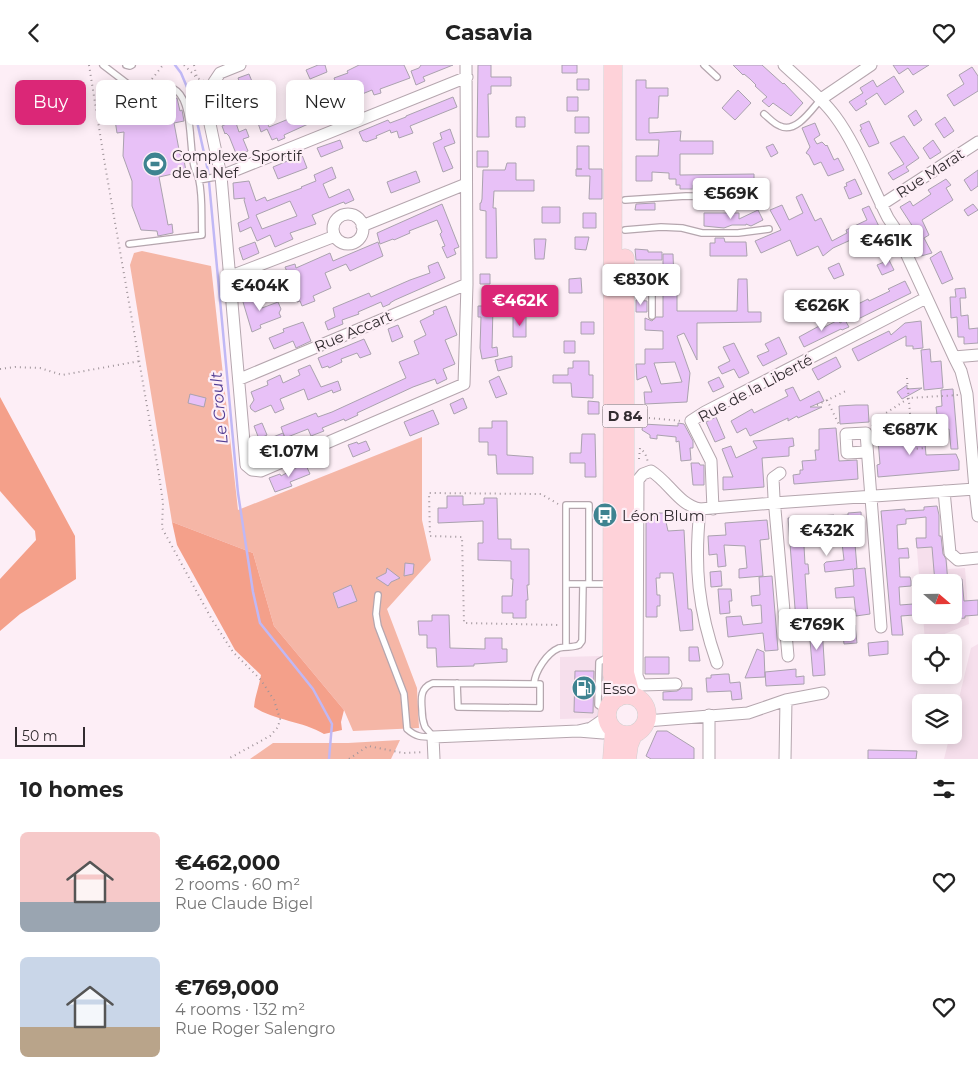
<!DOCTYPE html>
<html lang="en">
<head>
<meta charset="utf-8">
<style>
	body { margin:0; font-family:Montserrat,sans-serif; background:#f6f6f6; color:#222; height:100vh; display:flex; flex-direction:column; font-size:19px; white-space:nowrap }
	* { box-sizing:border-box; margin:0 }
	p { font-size:16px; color:#767676 }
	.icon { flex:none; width:28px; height:28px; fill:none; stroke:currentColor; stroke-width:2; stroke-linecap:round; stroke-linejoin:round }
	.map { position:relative; height:694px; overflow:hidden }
	.panel { display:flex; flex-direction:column; background:#fff; flex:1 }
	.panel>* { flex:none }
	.guide { position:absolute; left:15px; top:15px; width:500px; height:45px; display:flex; gap:10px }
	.needle { width:32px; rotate:110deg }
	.tools { position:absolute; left:912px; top:509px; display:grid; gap:10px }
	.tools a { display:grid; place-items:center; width:50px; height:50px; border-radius:8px; background:#fff; box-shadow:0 2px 12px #0003; font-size:25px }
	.scale { position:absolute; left:15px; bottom:12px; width:70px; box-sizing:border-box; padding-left:5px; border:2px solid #322c30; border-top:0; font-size:14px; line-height:18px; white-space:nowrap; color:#322c30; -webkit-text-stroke:4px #fdeef6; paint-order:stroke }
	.price { position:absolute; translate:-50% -42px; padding:0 11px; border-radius:5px; background:#fff; color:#222; font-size:16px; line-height:32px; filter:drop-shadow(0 1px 2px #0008) }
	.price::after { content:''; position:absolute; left:50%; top:30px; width:15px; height:11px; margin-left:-8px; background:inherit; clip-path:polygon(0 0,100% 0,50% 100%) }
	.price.selected { background:#db2777; color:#fff }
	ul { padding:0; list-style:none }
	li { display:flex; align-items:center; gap:15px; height:125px; padding:0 20px }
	li span { display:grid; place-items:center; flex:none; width:140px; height:100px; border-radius:8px; color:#555 }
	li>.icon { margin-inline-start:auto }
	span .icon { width:60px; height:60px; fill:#fffc; stroke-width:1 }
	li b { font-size:21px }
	h2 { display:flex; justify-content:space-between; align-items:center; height:60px; padding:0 20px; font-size:21px }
	.pill { padding:0 18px; border-radius:8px; background:#fff; box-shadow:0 2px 12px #0003; font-size:18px; line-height:45px }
	.pill.selected { background:#db2777; color:#fff }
	header { display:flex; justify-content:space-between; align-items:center; height:65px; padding:0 20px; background:#fff; font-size:22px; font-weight:700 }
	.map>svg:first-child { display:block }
	.built { fill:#f6dfec }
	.green { fill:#f5b6a6 }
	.forest { fill:#f4a08a }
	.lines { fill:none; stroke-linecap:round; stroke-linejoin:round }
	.stream { stroke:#c0b8f5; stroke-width:2.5 }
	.building { fill:#e8c1f7; stroke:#aaa2ae; fill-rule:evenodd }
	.lane-casing { stroke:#b5a6ae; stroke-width:8 }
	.street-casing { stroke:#b5a6ae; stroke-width:13 }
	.primary-casing { stroke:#d2d1d1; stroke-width:19 }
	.path { stroke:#9f949a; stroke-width:2; stroke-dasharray:1 4; stroke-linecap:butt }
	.lane { stroke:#fff; stroke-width:5.5 }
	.street { stroke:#fff; stroke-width:11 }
	.primary { stroke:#fed2d9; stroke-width:18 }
	.labels { text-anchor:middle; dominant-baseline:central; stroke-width:4.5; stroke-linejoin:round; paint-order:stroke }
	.shield { fill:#fdeef6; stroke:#6f666b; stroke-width:1 }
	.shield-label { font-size:14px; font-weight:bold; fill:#322c30 }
	.poi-label { font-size:15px; fill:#322c30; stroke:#fdeef6; text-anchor:start }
	.street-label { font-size:15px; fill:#322c30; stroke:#fdeef6 }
	.water-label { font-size:16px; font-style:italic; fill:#513d94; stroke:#fdeef6 }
</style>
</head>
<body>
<header><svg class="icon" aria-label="back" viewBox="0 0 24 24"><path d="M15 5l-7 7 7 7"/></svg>Casavia<svg class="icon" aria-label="heart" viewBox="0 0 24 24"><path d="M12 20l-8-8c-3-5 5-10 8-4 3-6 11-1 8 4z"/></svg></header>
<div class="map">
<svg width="978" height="694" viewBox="0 0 978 694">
	<rect width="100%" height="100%" fill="#fdeef6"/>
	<path class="built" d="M945,470L948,504L965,503L969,559L925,577L923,550H954V518H921V534L916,473Z
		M978,579V694H944L950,670H954V654L971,583Z
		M602,591L601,646L598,653L560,654V592Z"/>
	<path class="green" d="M142,186L211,201L238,445L422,372V455L431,495L387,544L417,623L419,663L353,666L344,645L274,561L253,488L172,457L130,200L134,188Z
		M400,675L391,694H250L273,678H348Z"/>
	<path class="forest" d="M0,332L75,471L76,514L20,549L0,566V514L36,475L35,466L0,426Z
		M172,457L253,488L274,561L344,645L341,657L342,665L324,669C303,656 275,656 254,642C255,631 259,622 261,610L235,585L177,480Z"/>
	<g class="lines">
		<path class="stream" d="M175,0L181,8L192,34L208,106L238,428L253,527L260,558L313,624L332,659L329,694"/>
	</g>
	<path class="building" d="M318,0H325L327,7L310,14L306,5Z
		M359,0H404L410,13L380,24L381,28L374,30L372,25L350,34L347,26L340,29L334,13L348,8L347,6Z
		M421,0H453L423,12L425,16L416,20L411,6L419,3Z
		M478,0H491V12H511V21H491V29H488L489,72H477Z
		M562,0H577V8H562Z
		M733,0H762L783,19L784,18L803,38L791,51L773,38L769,42L762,36L767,32L755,21L756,20L750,14L744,9L743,10Z
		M893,0H929L913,10L908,3L899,9Z
		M972,2L978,11V26L954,41L947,30L964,19L959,10Z
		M249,9L255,24L269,19L273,29L251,38L247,28L244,29L238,13Z
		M894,11L904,27L885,40L877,28L865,36L867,39L856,46L849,37L863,28L860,23L873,15L877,22Z
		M577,14H589V25H577Z
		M636,15H646V23H668V31H659L658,53H649V68L681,66L680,76H713V89H680V110L754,109V120H749V124H736V120H721V124H708V120H693V124H680V120H676V114H669V108L652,107V116H636V91H658L659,75H636Z
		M738,25L751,38L735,55L722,43Z
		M453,32L457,42L410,61L413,68L399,73L397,66L391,68L390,65L376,71L377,73L366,77L365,76H363L359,67L388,55L390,58L406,52V51Z
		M567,32H578V46H567Z
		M177,33L180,46L182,45L184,56L174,58L180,90H183L186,106L159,112L168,160L172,159L173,168L158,171L157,166L141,165L132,141V116L123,91L124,67L117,68L113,42L126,40L128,48L147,45L146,39Z
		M234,33L239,46L231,50L225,36Z
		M324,41L328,50L284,70L285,73L278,76L277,73L272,75L267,64L261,67L258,58L266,55L269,62L291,53L290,51L303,45L304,48Z
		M916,45L922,55L914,61L908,51Z
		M516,52H525V62H516Z
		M575,52H589V68H575Z
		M945,52L954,66L944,73L935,59Z
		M235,55L239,67L246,64L249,72L243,74L248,86L237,91L229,71L226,68L225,69L222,61Z
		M869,56L879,78L869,82L860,65L862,64L860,60Z
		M815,58L820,70L814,74L817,79L822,77L826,81L827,80L834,95L838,93L844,105L828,111L821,97L814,100L809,90L806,88L810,82L802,63Z
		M450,64L455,78L444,82L453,103L443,107L433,78L442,74L440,68Z
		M904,71L919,93L906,102L909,106L893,115L888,108L904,99L890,78Z
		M340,75L343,83L321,92L317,83Z
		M933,75L941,87L930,94L923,83Z
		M773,79L778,88L771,92L766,82Z
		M577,81H589V104H602V134H589L590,111H576V104H582H577Z
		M477,86H488V102H477Z
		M302,90L307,103L278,114L273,102Z
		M507,98H516V115H534V126H494L493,143H496L497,193H486V146L480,145V138H481L482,134L483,105H505Z
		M332,102L336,113L323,119L329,133L349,124L354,135L345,139L344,137L341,138L312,150L316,159L290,168L293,174L275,182L270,170L257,176L251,162L240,167L238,158L249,153L244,135L245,133L234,134L233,118L249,116L256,136L265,132L267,136L302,123L301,122L316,116L314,110ZM290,136L297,151L262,164L256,150Z
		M978,105V121L971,126L964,115Z
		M416,106L420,117L391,128L387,117Z
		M855,114L862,129L849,134L844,122L847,121L846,118Z
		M946,114L951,120L946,123L953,135L922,155L929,170L924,173L932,188L921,191L908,164L913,162L900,142L910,136L913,141L931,129L928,125Z
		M802,129L815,156L821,153L832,176L847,168L846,165L867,155L862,144L869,141L893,190L885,193L878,176L872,179L866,168L833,183L823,191L818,181L797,191L790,175L761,188L755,176L781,165L770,145L782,140L789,155L803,148L796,132Z
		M655,138V145H635L636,139Z
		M442,139L459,182L454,184L456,189L447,193L442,182L445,181L440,169L442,167L437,155L409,166L410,168L394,175L393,174L380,179L377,168Z
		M973,139L978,145L968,151L964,145Z
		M542,142H560V158H542Z
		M758,145L763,155L751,161L746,159V160H732L724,163L704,161V148H739V154Z
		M583,148H596V163H583Z
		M575,172H589L586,185L575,184Z
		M715,173H724L725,177H746L747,191H710V178H715Z
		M534,174H546L544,194H535Z
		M255,177L259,188L243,195L239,183Z
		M378,177L383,191L350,206L346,199L325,208L331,223L313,231L315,236L302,241L300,236L297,237L293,227L280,232L275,223L291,216L285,202L295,199L296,203L330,188L333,196Z
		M635,184L648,185V187H662V195H636Z
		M941,186L953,214L942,219L930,193Z
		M663,189H673L674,216H677V246H737L738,214H747L748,247H761V257L697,258V295L684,268L677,271L690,308L687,337L645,339L644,327H652L646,311L637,315L636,299H645V284H663V266L645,265V253L652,256L656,252H663ZM675,297L682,317L661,319L654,298Z
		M889,195L894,205L882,210L877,200Z
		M438,197L445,213L395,235L390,238V239L383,242L381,237L358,247L359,249L342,255L343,259L328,265L325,257L335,252L333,243L369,228L371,232L410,215L430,208L428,201Z
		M839,198L844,210L834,214L828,203Z
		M263,209L268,220L254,225L251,217L256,215L255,212Z
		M480,209H490V219H480Z
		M581,213L582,228H569V214Z
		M905,216L911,228L854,256L848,244L868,234L869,236L890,226L888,224Z
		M965,223L966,233H960L961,251L968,250L969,264L978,263V278L964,279V272H958L957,252L951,253L950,232H956L955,224Z
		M254,227L262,243L278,237L281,244L279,248L281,252L260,260L261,263L252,267L243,237L244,231Z
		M636,235L647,236V247H636Z
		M446,241L457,270L445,275L455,299L443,304L447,314L437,319L435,314L413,322L357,348L358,350L345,356L344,354L322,363L324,366L311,371L308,364L285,373L281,362L316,348L318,352L332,347L406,313L399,297L419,289L414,276L426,270L420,256L434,249L433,246Z
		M478,241H493L492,283L497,282L498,291L482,294L480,283L481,252H478Z
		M526,251V272H513V252Z
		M838,255L840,258L845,255L849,262L842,265L841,264L804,282L799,272L821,260L823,263Z
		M921,256L923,283L913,284V281H906V271L858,296L852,284L889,266L891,270L905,258Z
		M303,257L311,276L296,283L293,276L274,284L269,273L284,267L283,264Z
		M581,257H594V269H581Z
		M398,260L403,272L392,277L388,264Z
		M779,272L787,289L763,301L757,291L769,286L765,279Z
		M364,274L371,289L360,293L357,288L341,294L342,297L329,303L328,301L322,303L318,293Z
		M564,276H575V288H564Z
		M734,278L749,308L739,313L734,304L722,309L718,302L730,296L723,282Z
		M930,284L931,297L941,296L943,323L924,325L921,285Z
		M512,291V302L498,306L495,295Z
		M836,292L841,302L818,315L812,304Z
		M573,296H589V310H593V333L572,332L571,318H553V310H568V303H573Z
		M310,300L321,322L338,316L341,325L333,328L332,325L308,335L304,324L280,334L284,344L275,348L271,340L255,347L251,344L250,341L254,335L251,327L268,320L267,316L280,310L283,318L300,310L298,305Z
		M499,311L507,329L496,333L489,316Z
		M719,312L724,322L713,327L708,317Z
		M907,320V324L922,323L902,334L897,327Z
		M793,322L800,336L819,326L824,336L810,342H822L798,353L797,351L788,356V353L750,371L746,363L737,368L731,356L752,344L754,348L788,331L785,325Z
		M953,324L958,384H951L949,364L939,365L936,342L942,341L941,325Z
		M190,329L206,333L204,342L188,338Z
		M463,333L467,343L454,349L450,339Z
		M588,336L599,337V349H588Z
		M856,340H868L869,357L840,359L839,341Z
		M433,345L439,359L410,371L404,357Z
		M716,352L725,373L715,377L706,357Z
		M492,356H507V390L533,392V409H497L496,390H488V377H479V363H492Z
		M262,358L267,370L259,374L254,361Z
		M678,358L684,359L693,376V383H690L691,395L681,396L679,376L676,377V372L657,370V374L650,373V370L642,365L643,359L678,361Z
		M895,362L896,375H899V378L914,377V368L924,367L926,390L956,389L959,396V405L878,412L877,400L880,399L877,363Z
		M836,363L839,396L857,395L858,414L794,419L793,410L800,409V405H803L802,396L816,395L815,385H819V364Z
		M283,368L288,381L274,387L268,374Z
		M582,369H595L596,412H585V398H570V388H581Z
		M793,373L794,381L789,382V391L762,393L764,422L723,425V412H733L722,384L731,381L736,393L757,383L753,376Z
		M366,376L370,385L353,392L348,380L357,377L358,379Z
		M305,398L310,409L290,417L292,421L275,427L269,413L280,409L281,411Z
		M691,398H699L700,400H704V420H693Z
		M447,431H463V440L484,439V433H497L498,474H511V484H529V520H527L528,535H526V553H513V548H502V531H512L513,514H511V496L478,495V478H483V456L438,458V443H447Z
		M937,441L939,450V471H941L943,489L946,494L948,518H935L932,482L917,483L916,473H926V452L906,454V459L897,460L898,484L908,483L909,493H899L900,512H910L911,516V521L899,522L900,540L913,539L914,550L901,551L903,570H892L881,446L905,444V446L924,445V442Z
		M861,447L862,466L854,467L857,503L854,504L865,503L870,549L856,551L854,532L836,533L835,523L854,521L853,504L825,507L824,499L826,497L844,495L842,478L830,480V475L812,477V480L804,481L805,499H808L809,509H805L808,554L796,556L788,453L834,450V451L848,450V448Z
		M656,448H664L668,466L684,465L688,544H691L692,547L693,565L680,566L673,508H660V513H656L657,530H660V541H657V552H646V454H653L654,451H656Z
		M767,455L769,474L760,475L763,511L739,513V504L747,503L745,481L724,480L726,501L718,502L717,489L709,490L708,471L726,470L725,458Z
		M405,498L414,499L413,509L404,511Z
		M387,503L400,513L391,517L388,521L376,513L386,508Z
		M721,506L722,521L711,522L710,507Z
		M772,511L778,585L765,586L763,568L728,572L726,552L741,551L743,560L762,558L761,540L752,541L751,531L760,530L759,512Z
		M954,514H962L964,536L978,535V550L965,551V553L955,554Z
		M351,520L357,536L338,543L333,528Z
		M718,524H731L732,536H729L730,548L720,549Z
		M432,550H449L450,583L485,584V573H502V584H507V597L474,599V601L437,602L436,583H427V570H419L418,556H432Z
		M838,552L839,563L825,565L824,553Z
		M855,560L857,578L844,579L842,561Z
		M822,562L825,610L813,611L809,563Z
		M888,576V589L869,591L868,578Z
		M689,582H698L700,596H689Z
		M757,584L764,587L765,612L745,613Z
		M645,592H669V609H645Z
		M796,604V612L804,611V619L766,621L765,607Z
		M575,606H594L593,648L574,647Z
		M725,609H729L730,618L740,617L742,634L732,635L731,626L707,627L706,613H711V610Z
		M682,623H692V635H663V627L677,626Z
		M657,666H667L694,683V694H651L646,691Z
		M868,685L917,686L916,694H868Z"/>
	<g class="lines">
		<defs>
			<path id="lane" d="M103,0L137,26C151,21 165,16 177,26C193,40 189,81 194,101C195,106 198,110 199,115C203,133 201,152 202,170L129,179
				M126,0L130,1L132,0
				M704,0L717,12
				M764,49C769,53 774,59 780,61C796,69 812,44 821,34
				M199,115L221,111
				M625,135L686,131L755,132
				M625,165L661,162L682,163L702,168H738L769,164
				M652,203V251
				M627,220H652
				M566,519H610
				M378,530L376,549L378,561L404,629L407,664C416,672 421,672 433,672
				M566,582V440H589V519
				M457,618L458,642L540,643V619H534
				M607,646L598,640L599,597L610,591
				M433,672C431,668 427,665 425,662C423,657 422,651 422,645C421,633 420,623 433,618L534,619C535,606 547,588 559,583C566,581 573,583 579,580L582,576L583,519"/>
			<path id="street" d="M240,0L220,8L214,17L210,59L221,111L246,400L252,405L261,406L464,319L467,219L466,0
				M784,0C801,16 821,32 835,51C856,79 872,122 888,153L894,162L954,292L961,306L967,329L975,424
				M821,34L871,0
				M221,111L467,12
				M881,140L978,77
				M333 164a15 15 0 1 1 30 0a15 15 0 1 1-30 0Z
				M362,161L466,119
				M231,211L335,171
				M954,292L978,290
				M240,314L467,219
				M866,387L847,388L846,369L866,368L881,562
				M780,408L773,413L774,433L788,591
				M944,426L950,488L958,495L978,493
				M700,444C694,502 698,544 717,598
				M713,444L711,396L691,356L705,347L926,233
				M676,619L641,620L637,611L638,415L643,409L651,406C669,417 679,440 700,444L774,438L975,424L978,451
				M607,652L591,663L578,666L603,668L612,664
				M646,656L748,648L786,635L823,628
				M434,694L433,672L578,666
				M709,694V650
				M785,694L786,635"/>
			<path id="primary" d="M613,0L612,609L617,633
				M625,193V608L631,630
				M607 650a20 20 0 1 1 40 0a20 20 0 1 1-40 0Z
				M612,694L614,666
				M627,694L629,680L633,670"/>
		</defs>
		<use href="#lane" class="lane-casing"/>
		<use href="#street" class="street-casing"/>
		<use href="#primary" class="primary-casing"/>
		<path class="path" d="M89,0L105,100L159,410L163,438L162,463L211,553L233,587L261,615L274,635L280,654L278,662L270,671L228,694
			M184,0L197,13L204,16
			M194,0L197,13
			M152,14L163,0
			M0,304L15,302L40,303L62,310L140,296
			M907,313L913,384L925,383
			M827,335L840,362
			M817,340L846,326
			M639,352L682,356
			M872,361L875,355L909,333L958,330
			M639,394L640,383L645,388L648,397
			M558,439L541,429L429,428L430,471L462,472L464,558L559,560
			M349,694L368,681L403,688L424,687"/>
		<use href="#lane" class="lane"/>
		<use href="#street" class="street"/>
		<use href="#primary" class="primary"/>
	</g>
	<defs>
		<symbol id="stadium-disc" viewBox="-11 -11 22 22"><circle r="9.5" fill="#3e8390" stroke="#fdeef6"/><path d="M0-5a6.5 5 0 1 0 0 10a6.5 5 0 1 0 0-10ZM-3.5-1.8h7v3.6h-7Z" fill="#fff"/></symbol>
		<symbol id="bus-disc" viewBox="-11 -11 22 22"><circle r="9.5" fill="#3e8390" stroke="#fdeef6"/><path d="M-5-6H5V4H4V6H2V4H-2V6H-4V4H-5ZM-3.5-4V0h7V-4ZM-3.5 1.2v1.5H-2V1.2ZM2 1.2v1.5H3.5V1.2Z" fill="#fff"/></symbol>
		<symbol id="fuel-disc" viewBox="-11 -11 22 22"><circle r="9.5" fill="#3e8390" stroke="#fdeef6"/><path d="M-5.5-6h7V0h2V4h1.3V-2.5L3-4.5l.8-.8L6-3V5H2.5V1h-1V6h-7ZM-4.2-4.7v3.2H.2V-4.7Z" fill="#fff"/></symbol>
	</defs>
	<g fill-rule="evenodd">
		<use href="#stadium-disc" x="141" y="85" width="28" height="28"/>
		<use href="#bus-disc" x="591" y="436" width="28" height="28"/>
		<use href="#fuel-disc" x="570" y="609" width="28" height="28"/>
	</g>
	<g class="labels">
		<rect class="shield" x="602.5" y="339.5" width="45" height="23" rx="4"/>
		<g class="shield-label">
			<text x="625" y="351">D 84</text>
		</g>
		<g class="poi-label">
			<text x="172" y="90">Complexe Sportif<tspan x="172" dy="17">de la Nef</tspan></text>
			<text x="622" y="450">Léon Blum</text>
			<text x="602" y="623">Esso</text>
		</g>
		<g class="street-label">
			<text transform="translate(930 108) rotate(-33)">Rue Marat</text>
			<text transform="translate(353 266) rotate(-23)">Rue Accart</text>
			<text transform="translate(755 323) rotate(-28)">Rue de la Liberté</text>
		</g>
		<g class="water-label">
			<text transform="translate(219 343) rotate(-95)">Le Croult</text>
		</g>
	</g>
</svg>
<div class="tools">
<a><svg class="needle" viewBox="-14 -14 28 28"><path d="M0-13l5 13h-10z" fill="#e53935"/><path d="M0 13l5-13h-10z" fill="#767676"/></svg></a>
<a><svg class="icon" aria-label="locate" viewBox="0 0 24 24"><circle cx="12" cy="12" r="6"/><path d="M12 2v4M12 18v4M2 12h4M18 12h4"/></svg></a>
<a><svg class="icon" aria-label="layers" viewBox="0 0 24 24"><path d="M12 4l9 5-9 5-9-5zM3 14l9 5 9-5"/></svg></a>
</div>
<div class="scale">50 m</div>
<b class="price" style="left:731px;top:155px">€569K</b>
<b class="price" style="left:886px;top:202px">€461K</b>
<b class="price" style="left:641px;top:241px">€830K</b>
<b class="price" style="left:260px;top:247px">€404K</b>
<b class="price selected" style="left:520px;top:262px">€462K</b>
<b class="price" style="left:822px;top:267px">€626K</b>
<b class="price" style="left:910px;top:391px">€687K</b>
<b class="price" style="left:289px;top:413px">€1.07M</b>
<b class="price" style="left:827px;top:492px">€432K</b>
<b class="price" style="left:817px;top:586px">€769K</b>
<div class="guide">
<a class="pill selected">Buy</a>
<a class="pill">Rent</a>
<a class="pill">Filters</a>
<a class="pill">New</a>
</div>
</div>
<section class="panel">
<h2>10 homes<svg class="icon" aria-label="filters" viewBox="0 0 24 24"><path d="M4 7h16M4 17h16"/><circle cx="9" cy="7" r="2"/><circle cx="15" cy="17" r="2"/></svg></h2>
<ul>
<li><span style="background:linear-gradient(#f6c9c9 70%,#9aa5b1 0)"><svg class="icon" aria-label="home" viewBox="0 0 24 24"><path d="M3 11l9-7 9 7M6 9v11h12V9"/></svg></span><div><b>€462,000</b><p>2 rooms · 60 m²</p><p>Rue Claude Bigel</p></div><svg class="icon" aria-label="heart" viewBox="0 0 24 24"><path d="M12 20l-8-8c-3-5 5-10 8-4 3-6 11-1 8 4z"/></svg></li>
<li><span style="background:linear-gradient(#c9d6e8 70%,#b9a48a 0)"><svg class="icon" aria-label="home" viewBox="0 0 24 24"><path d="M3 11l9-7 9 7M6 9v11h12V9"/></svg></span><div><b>€769,000</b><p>4 rooms · 132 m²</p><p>Rue Roger Salengro</p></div><svg class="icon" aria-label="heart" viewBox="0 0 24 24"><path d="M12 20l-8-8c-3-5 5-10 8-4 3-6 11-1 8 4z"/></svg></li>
</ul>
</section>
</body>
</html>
